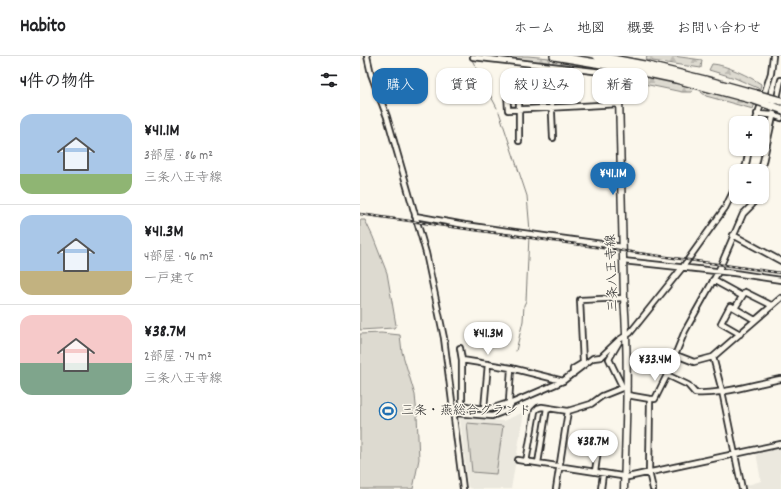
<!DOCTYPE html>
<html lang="ja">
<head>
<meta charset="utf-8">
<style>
	body { margin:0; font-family:Dekko,"Klee One",sans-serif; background:#f2f2f2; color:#202124; height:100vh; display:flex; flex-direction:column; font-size:15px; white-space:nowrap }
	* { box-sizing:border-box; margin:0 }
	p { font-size:13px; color:#757577 }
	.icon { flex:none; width:22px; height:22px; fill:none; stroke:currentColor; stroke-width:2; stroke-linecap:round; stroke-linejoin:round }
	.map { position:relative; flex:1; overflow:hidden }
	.details { display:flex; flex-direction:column; background:#fff; width:360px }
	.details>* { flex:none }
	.hud { position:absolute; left:12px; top:12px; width:349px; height:36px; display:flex; gap:8px }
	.fabs { position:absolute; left:369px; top:60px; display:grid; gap:8px }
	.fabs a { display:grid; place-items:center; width:40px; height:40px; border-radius:8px; background:#fff; box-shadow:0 1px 3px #0004; font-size:20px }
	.price { position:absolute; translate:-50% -34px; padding:0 9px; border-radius:14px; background:#fff; color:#222; font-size:13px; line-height:26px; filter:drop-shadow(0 1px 2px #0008) }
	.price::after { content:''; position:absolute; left:50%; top:24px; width:12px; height:9px; margin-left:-6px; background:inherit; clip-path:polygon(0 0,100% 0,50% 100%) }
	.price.current { background:#1f6fb2; color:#fff }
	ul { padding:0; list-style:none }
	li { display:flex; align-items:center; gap:12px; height:100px; padding:0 20px }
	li+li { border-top:1px solid #e0e0e0 }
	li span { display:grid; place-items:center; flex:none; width:112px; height:80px; border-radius:12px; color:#555 }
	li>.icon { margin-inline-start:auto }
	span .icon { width:48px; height:48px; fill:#fffc; stroke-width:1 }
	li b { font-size:17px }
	h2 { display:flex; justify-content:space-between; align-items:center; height:48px; padding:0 20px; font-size:17px }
	.pill { padding:0 14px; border-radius:12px; background:#fff; box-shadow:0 1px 3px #0004; font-size:14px; line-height:36px }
	.pill.current { background:#1f6fb2; color:#fff }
	header { display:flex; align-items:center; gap:24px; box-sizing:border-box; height:56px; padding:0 20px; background:#fff; border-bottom:1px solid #e0e0e0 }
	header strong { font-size:19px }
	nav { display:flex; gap:22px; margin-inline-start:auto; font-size:14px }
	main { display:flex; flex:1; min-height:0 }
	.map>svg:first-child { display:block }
	.built { fill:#ebe8de }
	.grass { fill:#dddad0; stroke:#84827e }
	.forest { fill:url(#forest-firs); stroke:#84827e }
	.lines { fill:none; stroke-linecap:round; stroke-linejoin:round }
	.stream { stroke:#7b7a75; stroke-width:1 }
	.minor-casing { stroke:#2b2b2b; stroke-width:8 }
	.major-casing { stroke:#2b2b2b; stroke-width:9 }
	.highway-casing { stroke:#2b2b2b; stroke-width:10 }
	.minor { stroke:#fbf7ec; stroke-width:4.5 }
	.major { stroke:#fbf7ec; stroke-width:6 }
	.highway { stroke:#fbf7ec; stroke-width:7 }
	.rail-casing { stroke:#2b2b2b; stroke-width:2.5 }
	.rail { stroke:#fbf7ec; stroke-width:1; stroke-dasharray:3; stroke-linecap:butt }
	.highway-bridge-casing { stroke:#2b2b2b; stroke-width:10; stroke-linecap:butt }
	.highway-bridge { stroke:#fbf7ec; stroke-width:7 }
	.labels { text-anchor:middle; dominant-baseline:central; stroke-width:3; stroke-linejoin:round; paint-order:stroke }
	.street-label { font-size:13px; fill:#2b2b2b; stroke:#fbf7ec }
	.poi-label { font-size:13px; fill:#2b2b2b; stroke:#fbf7ec; text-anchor:start }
</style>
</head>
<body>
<header>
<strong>Habito</strong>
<nav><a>ホーム</a><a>地図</a><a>概要</a><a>お問い合わせ</a></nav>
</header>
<main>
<section class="details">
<h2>4件の物件<svg class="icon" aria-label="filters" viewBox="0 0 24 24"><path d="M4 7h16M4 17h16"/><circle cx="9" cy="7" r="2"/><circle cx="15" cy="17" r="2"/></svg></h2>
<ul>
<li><span style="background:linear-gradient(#a9c7e8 75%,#8fb573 0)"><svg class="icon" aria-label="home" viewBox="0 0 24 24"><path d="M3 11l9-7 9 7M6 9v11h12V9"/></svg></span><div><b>¥41.1M</b><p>3部屋 · 86 m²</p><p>三条八王寺線</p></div></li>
<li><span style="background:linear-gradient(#a9c7e8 70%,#c2b280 0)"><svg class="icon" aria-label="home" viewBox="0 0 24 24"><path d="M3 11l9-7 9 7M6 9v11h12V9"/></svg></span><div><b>¥41.3M</b><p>4部屋 · 96 m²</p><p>一戸建て</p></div></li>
<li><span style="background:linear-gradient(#f6c9c9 60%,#7fa58c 0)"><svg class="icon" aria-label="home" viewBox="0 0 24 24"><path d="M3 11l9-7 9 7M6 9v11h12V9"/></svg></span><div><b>¥38.7M</b><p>2部屋 · 74 m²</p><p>三条八王寺線</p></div></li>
</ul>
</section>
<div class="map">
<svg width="421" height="433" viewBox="0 0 421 433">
	<defs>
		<pattern id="forest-firs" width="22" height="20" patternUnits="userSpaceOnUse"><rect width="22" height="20" fill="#dddad0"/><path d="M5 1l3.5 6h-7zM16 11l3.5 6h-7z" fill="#bebbb3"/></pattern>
	</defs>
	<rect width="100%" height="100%" fill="#fbf7ec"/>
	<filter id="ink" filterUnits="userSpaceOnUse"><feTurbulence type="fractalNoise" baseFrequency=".025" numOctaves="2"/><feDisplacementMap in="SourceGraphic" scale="8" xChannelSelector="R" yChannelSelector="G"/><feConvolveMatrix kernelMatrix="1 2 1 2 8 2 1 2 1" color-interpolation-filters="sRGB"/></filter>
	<g filter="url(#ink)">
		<path class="built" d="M164,356L151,433H112L108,431L100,363L101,361L143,365Z
			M421,391V433H385L384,430L401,425L396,396Z"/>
		<path class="grass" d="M0,164H5L13,181L27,217L36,269L34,272L0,274Z
			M21,277L40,279L42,296L55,339L57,359L59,403L53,433H0V278Z
			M107,367L143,370L136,418L112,416Z"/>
		<path class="forest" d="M115,0H168L189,2V8Z
			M287,0H313L342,4L341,12L286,4Z
			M194,3L255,13V15L192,9Z
			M352,8C364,8 391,21 401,28L400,33L375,22L349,14Z
			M282,17L334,31L332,36H322L284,28L281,25Z
			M342,33L395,47L393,53L346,40L341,36Z"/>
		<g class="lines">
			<path class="stream" d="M112,4L137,52
				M139,56L167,140L170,175
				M156,295L163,265L164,249L166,245L169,180"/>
			<defs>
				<path id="minor" d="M7,0L11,18L27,61L66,197L84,282L103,433
					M113,1L259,18
					M190,11L193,82
					M159,23V85
					M147,36L148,54L259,48
					M397,58L413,59L421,62
					M395,67L411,17L413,0
					M383,115L386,109L389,93
					M401,115L421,24
					M55,160L105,169L263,191
					M373,179L421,205
					M263,205L374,217L421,224
					M353,224L382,240
					M375,252L385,236L409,248L411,251
					M380,278L361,267L370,250H371L395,264
					M259,286L249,303L263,332
					M100,292L102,304V349C110,351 119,353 128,353C136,353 146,346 152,347
					M316,299L334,306L353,301L421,242
					M353,301L362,335L382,433
					M102,304L151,312L203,325
					M213,318V313L223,307L220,244L264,242
					M307,319L328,329L335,337C362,339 394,328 421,323
					M267,339L290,343H295L307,319L325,275L358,216L383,158L392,149L395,141
					M290,343L289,416L293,433
					M149,346L151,312
					M124,353L128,308
					M95,357L132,360L145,355L152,347L203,325L233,302L241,301L259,284L270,277L322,212L365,152L376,130
					M158,404L268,421L421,388
					M166,406L175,355L178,352L182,351L208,355
					M178,407L187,352
					M235,416L239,386
					M196,433L208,355L231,348L242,340L267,330
					M241,433L243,418"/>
				<path id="major" d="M258,0L264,242C269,306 266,369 264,433"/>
				<path id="highway" d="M194,0L236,7
					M284,9L345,24L396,38
					M283,16L316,23L394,44"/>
			</defs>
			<use href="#minor" class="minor-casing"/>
			<use href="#major" class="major-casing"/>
			<use href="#highway" class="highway-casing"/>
			<use href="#minor" class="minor"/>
			<use href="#major" class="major"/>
			<use href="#highway" class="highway"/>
			<defs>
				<path id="rail" d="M0,158L421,217"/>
			</defs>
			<use href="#rail" class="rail-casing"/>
			<use href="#rail" class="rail"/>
			<defs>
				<path id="highway-bridge" d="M237,0L284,9
					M236,7L283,16
					M396,38L421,45
					M394,44L421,53"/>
			</defs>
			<use href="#highway-bridge" class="highway-bridge-casing"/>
			<use href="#highway-bridge" class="highway-bridge"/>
		</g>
	</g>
	<defs>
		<symbol id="stadium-ring" viewBox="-11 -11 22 22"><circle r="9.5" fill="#fbf7ec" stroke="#1f6fb2" stroke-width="1.5"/><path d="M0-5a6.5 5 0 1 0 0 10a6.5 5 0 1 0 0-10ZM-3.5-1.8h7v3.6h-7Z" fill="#1f6fb2"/></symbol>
	</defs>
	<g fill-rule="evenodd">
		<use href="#stadium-ring" x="18" y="345" width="20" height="20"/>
	</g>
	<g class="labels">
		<g class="street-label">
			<text transform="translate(253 217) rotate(-92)">三条八王寺線</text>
		</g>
		<g class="poi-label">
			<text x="41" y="355">三条・燕総合グランド</text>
		</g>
	</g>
</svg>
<div class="fabs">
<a>+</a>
<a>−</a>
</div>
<b class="price current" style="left:253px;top:140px">¥41.1M</b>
<b class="price" style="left:128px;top:300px">¥41.3M</b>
<b class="price" style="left:295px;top:326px">¥33.4M</b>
<b class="price" style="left:233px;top:408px">¥38.7M</b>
<div class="hud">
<a class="pill current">購入</a>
<a class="pill">賃貸</a>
<a class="pill">絞り込み</a>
<a class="pill">新着</a>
</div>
</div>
</main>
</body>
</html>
